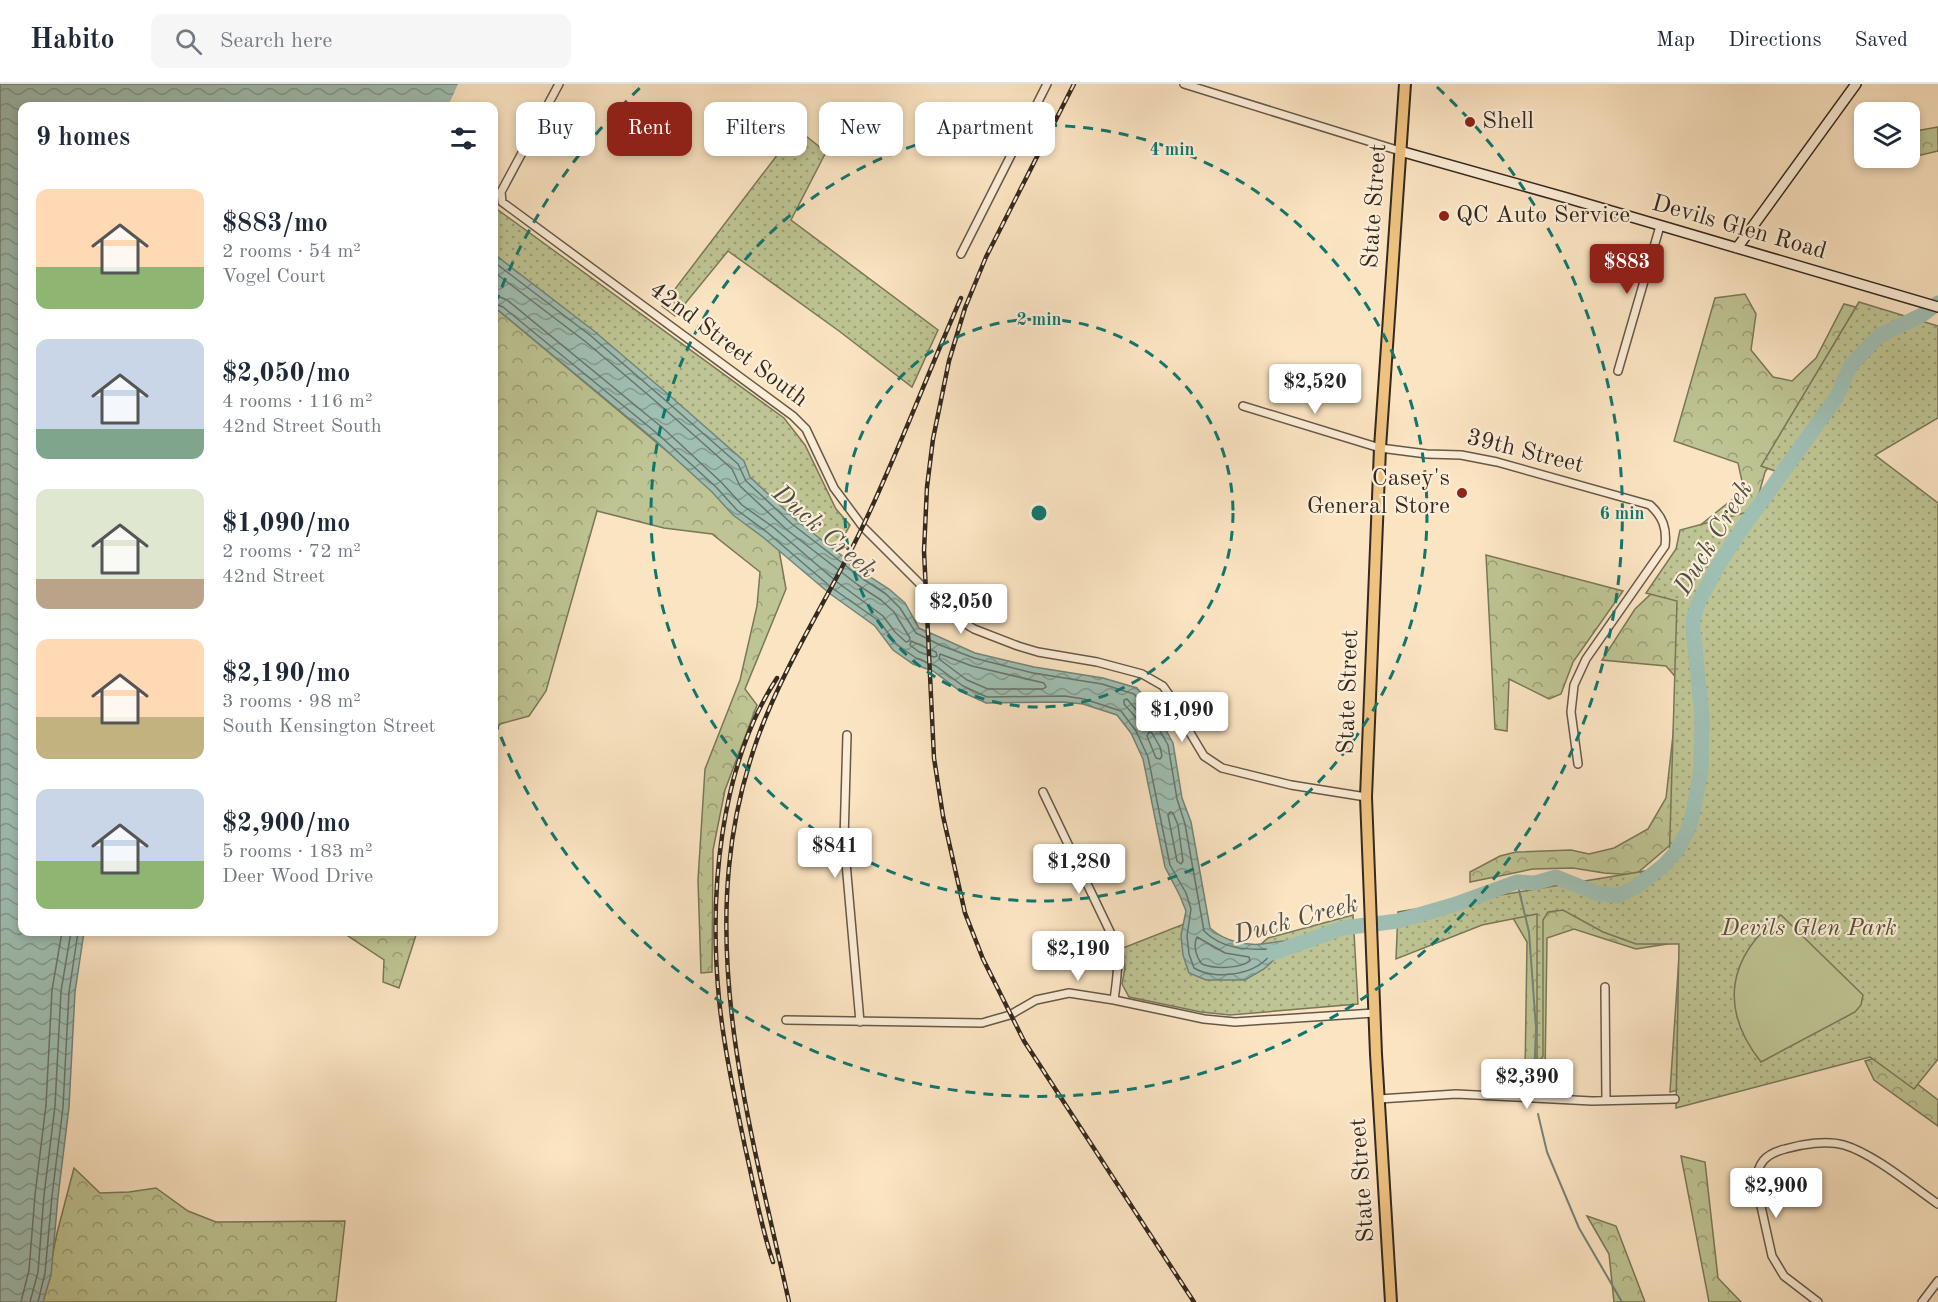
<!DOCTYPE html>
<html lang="en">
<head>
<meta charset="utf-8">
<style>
	body { margin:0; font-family:"Old Standard TT",serif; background:#f6f6f7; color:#1f2937; height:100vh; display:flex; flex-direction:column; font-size:22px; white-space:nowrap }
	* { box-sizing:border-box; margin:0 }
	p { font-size:20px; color:#747a83 }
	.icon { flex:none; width:33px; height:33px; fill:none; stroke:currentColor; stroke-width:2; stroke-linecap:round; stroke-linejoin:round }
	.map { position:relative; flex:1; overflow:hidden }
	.details { position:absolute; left:18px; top:18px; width:480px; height:834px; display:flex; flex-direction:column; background:#fff; border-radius:12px; box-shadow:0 3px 9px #0003 }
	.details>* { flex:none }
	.top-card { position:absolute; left:516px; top:18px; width:570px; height:54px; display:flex; gap:12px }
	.buttons { position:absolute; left:1854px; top:18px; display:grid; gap:12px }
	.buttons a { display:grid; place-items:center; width:66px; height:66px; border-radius:12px; background:#fff; box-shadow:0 3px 9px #0003; font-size:30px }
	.price { position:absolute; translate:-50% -51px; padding:0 14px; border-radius:6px; background:#fff; color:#222; font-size:20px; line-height:39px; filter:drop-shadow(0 2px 3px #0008) }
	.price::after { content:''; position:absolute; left:50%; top:36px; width:18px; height:14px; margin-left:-9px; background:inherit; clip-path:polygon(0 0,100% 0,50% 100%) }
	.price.active { background:#8f2418; color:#fff }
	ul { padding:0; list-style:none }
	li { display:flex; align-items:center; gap:18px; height:150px; padding:0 18px }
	li span { display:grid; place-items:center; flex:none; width:168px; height:120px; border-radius:12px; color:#555 }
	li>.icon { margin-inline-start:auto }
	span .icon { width:72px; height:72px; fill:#fffc; stroke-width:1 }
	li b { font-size:26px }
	h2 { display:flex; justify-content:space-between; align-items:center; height:72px; padding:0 18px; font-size:26px }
	.pill { padding:0 21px; border-radius:12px; background:#fff; box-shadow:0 3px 9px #0003; font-size:21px; line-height:54px }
	.pill.active { background:#8f2418; color:#fff }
	header { display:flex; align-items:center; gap:36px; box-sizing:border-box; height:84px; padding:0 30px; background:#fff; border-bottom:2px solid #e0e1e3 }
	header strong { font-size:28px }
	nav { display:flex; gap:33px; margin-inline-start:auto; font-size:21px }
	.search { width:420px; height:54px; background:#f6f6f7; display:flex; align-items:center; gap:15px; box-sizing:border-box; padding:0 21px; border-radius:12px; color:#747a83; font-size:22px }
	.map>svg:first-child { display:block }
	.forest { fill:url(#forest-crowns); stroke:#797759; stroke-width:1.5 }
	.park { fill:url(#park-dots); stroke:#797759; stroke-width:1.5 }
	.pitch { fill:#bec493; stroke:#797759; stroke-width:1.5 }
	.water { fill:url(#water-waves); stroke:#748378; stroke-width:1.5 }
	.pier { fill:#fbe4c2 }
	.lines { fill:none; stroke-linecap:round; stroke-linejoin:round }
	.shore { stroke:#6a7469; stroke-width:1.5 }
	.stream { stroke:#748378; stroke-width:2 }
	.river { stroke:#9fbfb3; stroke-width:15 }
	.street-casing { stroke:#665848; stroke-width:10 }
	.secondary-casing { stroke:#342a1f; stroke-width:12 }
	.primary-casing { stroke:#342a1f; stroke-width:14 }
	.street { stroke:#fcedd7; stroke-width:7 }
	.secondary { stroke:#fcedd7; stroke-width:9 }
	.primary { stroke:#eec281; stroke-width:10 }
	.rail-casing { stroke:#342a1f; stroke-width:4.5 }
	.rail { stroke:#fcedd7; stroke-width:2; stroke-dasharray:7; stroke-linecap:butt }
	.ring { fill:none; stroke:#0f766e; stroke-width:3; stroke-dasharray:10 8 }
	.poi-dot { fill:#8f2418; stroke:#fcedd7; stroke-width:2 }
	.labels { text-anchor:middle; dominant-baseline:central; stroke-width:4.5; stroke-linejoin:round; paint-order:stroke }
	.poi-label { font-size:24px; fill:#342a1f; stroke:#fcedd7; text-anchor:start }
	.street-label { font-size:24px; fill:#342a1f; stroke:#fcedd7 }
	.park-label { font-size:24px; font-style:italic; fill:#56503c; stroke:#fcedd7 }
	.water-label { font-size:26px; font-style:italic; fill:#4f4f44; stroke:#fcedd7 }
	.centre { fill:#0f766e; stroke:#fcedd7; stroke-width:3 }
	.ring-label { font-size:18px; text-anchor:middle; font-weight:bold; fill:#0f766e; stroke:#fcedd7; stroke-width:4.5; stroke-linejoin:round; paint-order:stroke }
</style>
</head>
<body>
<header>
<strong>Habito</strong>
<div class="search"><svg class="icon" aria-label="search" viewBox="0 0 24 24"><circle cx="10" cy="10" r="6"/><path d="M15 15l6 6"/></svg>Search here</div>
<nav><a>Map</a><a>Directions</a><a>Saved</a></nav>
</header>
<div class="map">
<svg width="1938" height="1218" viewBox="0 0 1938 1218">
	<defs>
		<pattern id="forest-crowns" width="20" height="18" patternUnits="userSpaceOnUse" patternTransform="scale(1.5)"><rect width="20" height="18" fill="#bec493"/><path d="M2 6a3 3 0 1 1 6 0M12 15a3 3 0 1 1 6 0" fill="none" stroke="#9b9f77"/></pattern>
		<pattern id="park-dots" width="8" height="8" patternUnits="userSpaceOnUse" patternTransform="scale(1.5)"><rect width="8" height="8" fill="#bec493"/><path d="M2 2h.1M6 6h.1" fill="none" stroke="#9b9f77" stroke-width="1.8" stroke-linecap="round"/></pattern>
		<pattern id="water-waves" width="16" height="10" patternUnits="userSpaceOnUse" patternTransform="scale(1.5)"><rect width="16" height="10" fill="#9fbfb3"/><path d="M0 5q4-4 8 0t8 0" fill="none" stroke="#829b91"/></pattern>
	</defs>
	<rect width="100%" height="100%" fill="#fbe4c2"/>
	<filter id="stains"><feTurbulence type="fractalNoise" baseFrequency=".00333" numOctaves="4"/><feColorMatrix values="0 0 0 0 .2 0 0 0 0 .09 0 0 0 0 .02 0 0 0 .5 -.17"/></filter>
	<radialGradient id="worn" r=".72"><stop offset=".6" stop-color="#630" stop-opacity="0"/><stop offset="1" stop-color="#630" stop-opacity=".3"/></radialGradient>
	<path class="forest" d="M1938,43V67L1891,78L1893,74H1910V48Z
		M1745,210L1756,230L1751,266L1773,293L1792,297L1816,274L1844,220L1874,228L1765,388L1759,410L1739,440L1676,756L1635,791L1604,789L1573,784L1533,785L1470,798V788L1500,772L1516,768L1571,766L1589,770L1614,764L1648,745L1666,714L1679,597L1666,582L1602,576L1635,525L1673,489L1693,447L1744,406L1738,379L1674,357L1715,214Z
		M498,226L778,460L786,505L745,605L757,621L725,706L713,766L712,888L701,889L698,796L705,685L740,596L757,522L760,488L712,450L664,444L597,427L546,607L529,632L500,640L494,649V232Z
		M1486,471L1623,507L1573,578L1561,610L1549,615L1509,595L1507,647L1495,645Z
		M1703,755L1686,1004L1670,1008L1680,858L1636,865L1574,845L1547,854L1545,992L1525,990L1527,858L1513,834L1474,818L1558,801L1622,822Z
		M342,848H417L399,904L383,898L384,876Z
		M1881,972L1938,1016V1042L1874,996L1865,977Z
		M1681,1072L1705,1078L1718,1194L1741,1218H1709Z
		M74,1084L100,1109L129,1108L156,1104L188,1127L216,1138L345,1137L336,1218H43L57,1149Z
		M1587,1132L1616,1142L1645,1218H1614L1609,1170Z"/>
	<path class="park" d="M797,45L826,68L791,136L938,246L912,303L839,247L728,167L675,232L662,222Z
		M494,123L784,334L805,361L836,425L850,441L823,491L498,226L527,197L494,170Z
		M1859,218L1938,242V334L1875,371L1938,419V975L1914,1005L1870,973L1676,1024L1679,860H1636L1603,848L1563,826L1548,828L1543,836V972L1537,982V830L1482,841L1396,875L1398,828L1669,783L1677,517L1646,509L1676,465L1680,446L1755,426L1775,387L1761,382Z
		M1353,831L1358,920L1230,931L1201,928L1129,913L1122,900L1125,884L1123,864L1189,838L1239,880L1268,854Z"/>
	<path class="pitch" d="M1781,831L1863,911L1861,921L1855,928L1761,978C1719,925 1727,873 1781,831Z"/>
	<path class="water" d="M0,0H465L454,22H22V848H84L75,908L69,1023L58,1113L51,1191L43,1218H0Z
		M494,170L594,247L669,311L744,377L750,393L796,436L867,491L889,505L905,519L919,544L975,569L1034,583L1103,594L1137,604L1153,623L1173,659L1182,714L1191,738L1210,844C1225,858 1249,863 1269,859C1276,858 1281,857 1288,857L1289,862L1264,885L1245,896H1206L1189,889L1183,871L1181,851L1186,827L1180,812L1165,783L1143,675L1131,649L1117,631L1083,620L1064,618L986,619L960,607L933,587L913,580L893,566L875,542L829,509L764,454L733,431L712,408L655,356L498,226L494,232Z"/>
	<path class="pier" d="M458,0H468L457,22H448Z"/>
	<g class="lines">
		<path class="shore" d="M494,178L591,252L665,316L738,380L746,397L792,440L863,495L886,510L900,524L916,549L940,561L974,574L1033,589L1102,600L1134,610L1148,626L1168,661L1177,715L1185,740L1204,847C1222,865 1246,866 1270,865L1272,867C1261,891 1215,897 1194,884L1189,870L1187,852L1191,825L1186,809L1170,781L1148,673L1136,647L1121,627L1084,615L1065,612L987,613L963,602L936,582L916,574L897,561L879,537L832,504L768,449L737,426L716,403L659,351L503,223L498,221L494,222
			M494,188L586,258L660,321L732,385L740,402L787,446L858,501L881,516L894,528L910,554L909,557L906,558L895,548L883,532L837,498L773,443L742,421L721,398L664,345L507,216L500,213L494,214
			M911,557L936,568L937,572L934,573L919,568L910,561Z
			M940,570L972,582L1044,599L1046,603L1043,605H988L967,596L939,575Z
			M1127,615L1144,635L1143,638L1139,637L1124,620V616Z
			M1149,648L1152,649L1160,663L1162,672L1160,675L1156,674L1147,652Z
			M1170,728L1173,729L1178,741L1183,777L1181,780L1177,777L1168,731Z
			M1197,853L1225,869L1249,873L1250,877C1239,885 1214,885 1202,880C1196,873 1193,861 1197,853Z
			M21,1218L29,1186L35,1111L46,1021L52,906L62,848
			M30,1218L38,1188L44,1111L55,1022L61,907L71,848
			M38,1218L45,1189L52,1112L63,1023L69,908L78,848"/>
		<path class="stream" d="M1517,798L1529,848L1536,944L1534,996
			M1538,1030L1547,1068L1579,1144L1622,1218"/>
		<path class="river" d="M1273,869L1343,844L1398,837L1453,821L1517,798L1535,799L1556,793L1596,809L1617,812L1636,803L1663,782L1676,768L1688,746L1692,733L1701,687L1702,632L1693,545V535L1699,517L1719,480L1741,446L1836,314L1851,281L1880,251L1922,231L1938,219"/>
		<defs>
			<path id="street" d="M559,0L501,108L502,118L793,332L806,345L834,404L863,443L951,531L974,545L1018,562L1038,568L1097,578L1142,590L1163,602L1177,622L1189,647L1204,672L1222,684L1291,701L1366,713
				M1184,0L1400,67
				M961,170L1047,0
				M1618,287L1660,142
				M1243,322L1380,364L1427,370L1461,371L1497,378L1650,421C1663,433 1667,444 1665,462L1586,575L1574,601L1571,628L1578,680
				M847,651L844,756L860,938
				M1043,708L1114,856C1120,876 1117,895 1114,916
				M1605,903L1606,1016
				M786,936L982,939L1010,931L1036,916L1069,909L1114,916L1204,935L1235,938L1374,929
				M1379,1015L1456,1010L1592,1017L1675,1015
				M1818,1218L1784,1192L1772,1172L1756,1100C1757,1079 1765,1070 1785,1065C1802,1060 1827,1056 1844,1061C1874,1070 1912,1102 1938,1120
				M1922,1218L1938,1197"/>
			<path id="secondary" d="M1400,67L1567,114L1938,223
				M1737,164L1856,0"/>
			<path id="primary" d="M1391,1218L1376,970L1366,713L1380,364L1405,0"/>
		</defs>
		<use href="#street" class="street-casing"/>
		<use href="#secondary" class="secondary-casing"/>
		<use href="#primary" class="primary-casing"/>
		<use href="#street" class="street"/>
		<use href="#secondary" class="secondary"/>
		<use href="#primary" class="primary"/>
		<defs>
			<path id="rail" d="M1074,0L986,173L965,224L949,277L933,355L927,403L924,467L934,674L943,732L965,829L983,875L1024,957L1194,1218
				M773,1178C760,1140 754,1101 745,1063C735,1014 724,965 719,915C709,811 719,683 777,594
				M789,1218C758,1077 715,928 729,783C733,739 743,695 758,653C784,581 829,513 862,444C898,369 927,291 961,214"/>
		</defs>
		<use href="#rail" class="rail-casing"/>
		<use href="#rail" class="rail"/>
	</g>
	<g class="ring">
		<circle cx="1039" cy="429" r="194"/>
		<circle cx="1039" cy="429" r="388"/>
		<path d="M495 220A583 583 0 0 1 641 3M1437 3A583 583 0 1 1 495 638"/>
	</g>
	<g class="poi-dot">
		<circle cx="1470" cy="38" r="6"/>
		<circle cx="1444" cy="132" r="6"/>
		<circle cx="1462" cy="409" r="6"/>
	</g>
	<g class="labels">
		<g class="poi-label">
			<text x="1482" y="38">Shell</text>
			<text x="1456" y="132">QC Auto Service</text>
			<text x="1450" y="395" text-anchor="end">Casey's<tspan x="1450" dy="28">General Store</tspan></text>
		</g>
		<g class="street-label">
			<text transform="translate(1375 122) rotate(-86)">State Street</text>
			<text transform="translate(1739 144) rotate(16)">Devils Glen Road</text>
			<text transform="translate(728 261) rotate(37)">42nd Street South</text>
			<text transform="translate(1525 368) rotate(14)">39th Street</text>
			<text transform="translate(1349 608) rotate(-88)">State Street</text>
			<text transform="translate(1363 1096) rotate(-94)">State Street</text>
		</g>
		<g class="park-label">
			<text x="1809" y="845">Devils Glen Park</text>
		</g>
		<g class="water-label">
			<text transform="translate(824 448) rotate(41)">Duck Creek</text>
			<text transform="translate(1714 454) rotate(-59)">Duck Creek</text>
			<text transform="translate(1296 836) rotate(-15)">Duck Creek</text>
		</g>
	</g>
	<circle cx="1039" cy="429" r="9" class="centre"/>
	<g class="ring-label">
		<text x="1172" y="71">4 min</text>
		<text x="1039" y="241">2 min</text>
		<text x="1622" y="435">6 min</text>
	</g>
	<rect width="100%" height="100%" filter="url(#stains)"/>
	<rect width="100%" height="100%" fill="url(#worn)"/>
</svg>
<div class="buttons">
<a><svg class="icon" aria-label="layers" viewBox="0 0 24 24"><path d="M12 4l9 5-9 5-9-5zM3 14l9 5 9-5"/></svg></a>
</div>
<b class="price active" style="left:1627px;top:211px">$883</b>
<b class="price" style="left:1315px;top:331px">$2,520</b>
<b class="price" style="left:961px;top:551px">$2,050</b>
<b class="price" style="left:1182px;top:659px">$1,090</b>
<b class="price" style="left:835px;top:795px">$841</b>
<b class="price" style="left:1079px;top:811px">$1,280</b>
<b class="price" style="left:1078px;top:898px">$2,190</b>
<b class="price" style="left:1527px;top:1026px">$2,390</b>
<b class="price" style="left:1776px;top:1135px">$2,900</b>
<div class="top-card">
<a class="pill">Buy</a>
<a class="pill active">Rent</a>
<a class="pill">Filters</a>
<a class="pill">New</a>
<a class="pill">Apartment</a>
</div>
<section class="details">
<h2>9 homes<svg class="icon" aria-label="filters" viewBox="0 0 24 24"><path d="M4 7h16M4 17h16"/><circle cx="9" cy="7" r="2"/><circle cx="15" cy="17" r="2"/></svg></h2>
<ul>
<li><span style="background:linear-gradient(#ffd9b3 65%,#8fb573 0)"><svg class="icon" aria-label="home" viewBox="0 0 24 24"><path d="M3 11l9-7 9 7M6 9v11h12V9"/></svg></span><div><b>$883/mo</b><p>2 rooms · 54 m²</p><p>Vogel Court</p></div></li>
<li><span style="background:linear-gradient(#c9d6e8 75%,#7fa58c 0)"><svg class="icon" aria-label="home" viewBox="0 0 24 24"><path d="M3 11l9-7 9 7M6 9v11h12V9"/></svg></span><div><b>$2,050/mo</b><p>4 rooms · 116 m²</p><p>42nd Street South</p></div></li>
<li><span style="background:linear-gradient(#dfe7d0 75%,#b9a48a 0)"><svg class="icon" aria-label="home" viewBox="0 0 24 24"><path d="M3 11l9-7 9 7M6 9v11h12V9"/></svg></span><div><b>$1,090/mo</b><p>2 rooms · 72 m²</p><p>42nd Street</p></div></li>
<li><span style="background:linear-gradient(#ffd9b3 65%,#c2b280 0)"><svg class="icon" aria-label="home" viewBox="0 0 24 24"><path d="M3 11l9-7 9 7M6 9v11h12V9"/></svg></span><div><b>$2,190/mo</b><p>3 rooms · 98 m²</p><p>South Kensington Street</p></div></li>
<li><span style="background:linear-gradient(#c9d6e8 60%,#8fb573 0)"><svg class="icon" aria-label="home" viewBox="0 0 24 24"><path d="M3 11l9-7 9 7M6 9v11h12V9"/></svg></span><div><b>$2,900/mo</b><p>5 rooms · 183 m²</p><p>Deer Wood Drive</p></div></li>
</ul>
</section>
</div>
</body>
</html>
